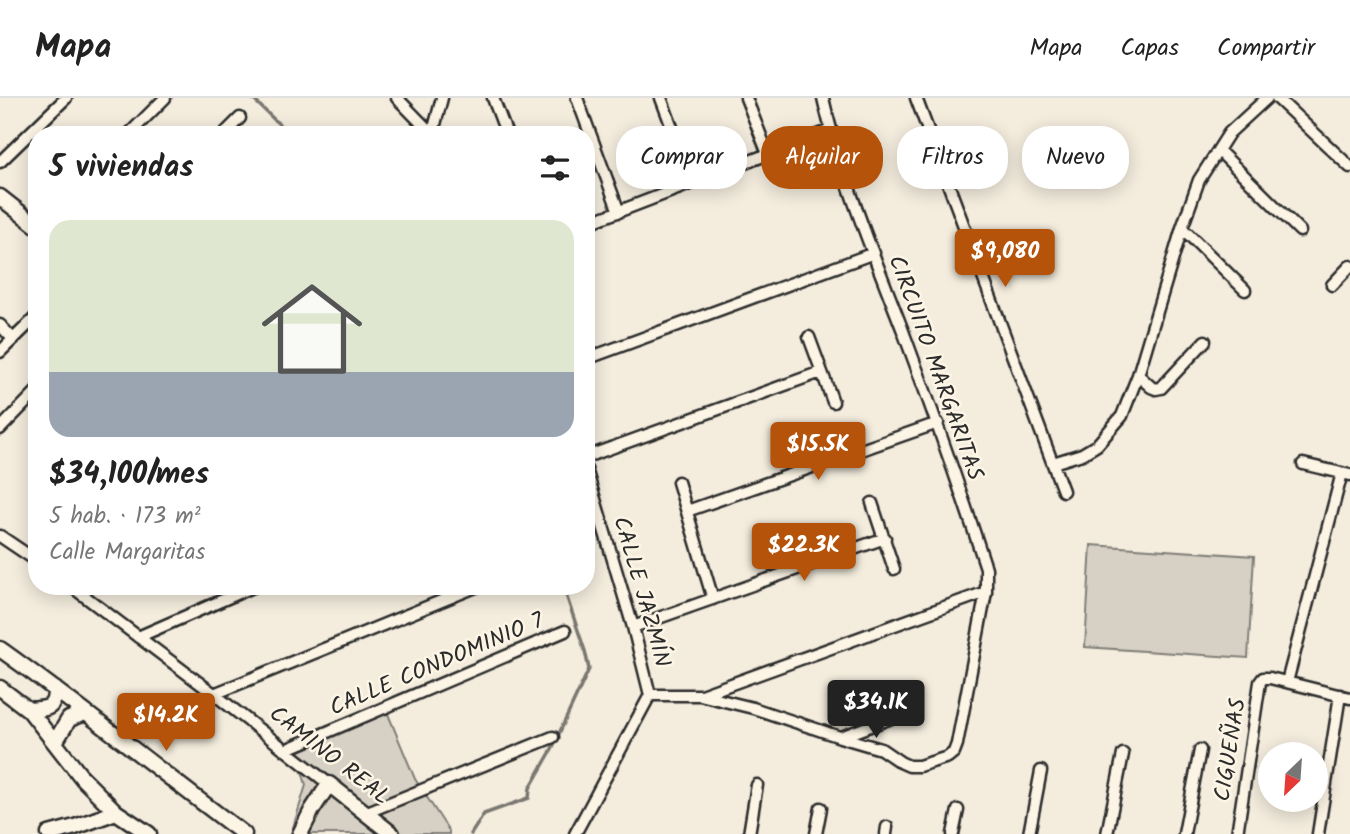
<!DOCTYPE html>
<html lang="es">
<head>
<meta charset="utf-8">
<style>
	body { margin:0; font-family:Kalam,sans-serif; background:#f2f2f2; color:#222; height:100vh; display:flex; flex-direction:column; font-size:26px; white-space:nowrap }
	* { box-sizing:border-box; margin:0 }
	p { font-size:23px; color:#767676 }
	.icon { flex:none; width:38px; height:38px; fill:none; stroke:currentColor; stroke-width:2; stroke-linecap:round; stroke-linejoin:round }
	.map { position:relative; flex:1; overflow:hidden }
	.side { position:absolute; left:28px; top:28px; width:567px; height:469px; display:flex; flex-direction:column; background:#fff; border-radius:28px; box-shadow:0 4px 18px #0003 }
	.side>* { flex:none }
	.top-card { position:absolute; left:616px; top:28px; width:628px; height:63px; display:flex; gap:14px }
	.needle { width:46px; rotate:205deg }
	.controls { position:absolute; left:1258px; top:644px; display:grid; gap:14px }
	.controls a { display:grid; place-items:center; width:70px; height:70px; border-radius:50%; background:#fff; box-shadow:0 4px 18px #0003; font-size:35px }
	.price { position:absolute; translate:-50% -60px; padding:0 16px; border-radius:7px; background:#b45309; color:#fff; font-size:23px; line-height:46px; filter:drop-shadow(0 2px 4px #0008) }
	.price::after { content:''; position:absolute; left:50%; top:42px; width:21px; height:16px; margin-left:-10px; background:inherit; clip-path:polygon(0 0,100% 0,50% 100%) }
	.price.current { background:#222; color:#fff }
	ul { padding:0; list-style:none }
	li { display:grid; align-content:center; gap:14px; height:371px; padding:0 21px }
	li+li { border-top:2px solid #e0e0e0 }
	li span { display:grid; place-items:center; height:217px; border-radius:21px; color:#555 }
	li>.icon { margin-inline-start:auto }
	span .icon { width:126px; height:126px; fill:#fffc; stroke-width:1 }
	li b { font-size:30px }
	h2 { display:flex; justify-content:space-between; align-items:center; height:84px; padding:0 21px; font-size:30px }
	.tag { padding:0 24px; border-radius:28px; background:#fff; box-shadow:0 4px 18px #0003; font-size:24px; line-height:63px }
	.tag.current { background:#b45309; color:#fff }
	header { display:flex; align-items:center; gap:42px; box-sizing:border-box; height:98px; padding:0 35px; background:#fff; border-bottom:2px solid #e0e0e0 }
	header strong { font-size:33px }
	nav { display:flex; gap:38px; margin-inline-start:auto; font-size:24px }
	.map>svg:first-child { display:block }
	.green { fill:#d6d1c4; stroke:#807e78; stroke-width:2 }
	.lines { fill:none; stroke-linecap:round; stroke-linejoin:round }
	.stream { stroke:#7a7771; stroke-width:3.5 }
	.street-casing { stroke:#2b2b2b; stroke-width:15 }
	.secondary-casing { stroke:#2b2b2b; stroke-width:19 }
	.street { stroke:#fcf5e5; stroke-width:10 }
	.secondary { stroke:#fcf5e5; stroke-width:14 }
	.labels { text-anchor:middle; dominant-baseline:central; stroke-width:5; stroke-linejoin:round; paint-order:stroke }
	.street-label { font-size:23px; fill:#2b2b2b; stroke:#fcf5e5 }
</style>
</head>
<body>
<header>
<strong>Mapa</strong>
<nav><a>Mapa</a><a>Capas</a><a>Compartir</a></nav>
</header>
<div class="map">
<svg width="1350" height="736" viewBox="0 0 1350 736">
	<rect width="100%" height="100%" fill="#f4edde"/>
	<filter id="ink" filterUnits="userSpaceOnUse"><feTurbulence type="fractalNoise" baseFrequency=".0143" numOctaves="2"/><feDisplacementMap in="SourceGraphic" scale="14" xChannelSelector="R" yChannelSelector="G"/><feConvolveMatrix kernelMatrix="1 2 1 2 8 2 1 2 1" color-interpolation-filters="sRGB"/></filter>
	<g filter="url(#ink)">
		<path class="green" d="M1091,447L1254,458L1248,560L1085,549Z
			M383,604L415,681L449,733V736H291L306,687L293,641Z"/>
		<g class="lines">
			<path class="stream" d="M252,0L290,37
				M471,736L484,716L529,700L530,690L550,655L589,571L585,553L563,488"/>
			<defs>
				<path id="street" d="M397,0L433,37
					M493,0L507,37
					M577,0L619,114
					M661,0L693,85
					M746,0L768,56
					M916,0L1063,393
					M1277,0L1350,69
					M433,34L442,0
					M128,37L165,0
					M223,37L240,20
					M1218,52L1300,133
					M0,64L66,0
					M586,126L831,32
					M1182,130L1245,192
					M1332,187L1350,168
					M0,227L13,241
					M809,239L833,304
					M0,254L37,218
					M586,261L874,155
					M1138,277L1151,289L1156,291L1161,290L1205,243
					M0,331L37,293
					M586,359L821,274
					M1053,365L1082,356L1097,347L1122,318L1138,277L1182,130L1199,82L1229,35L1267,0
					M1303,366L1350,377
					M678,384L713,501
					M872,405L894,471
					M687,413L938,325
					M0,438L37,463
					M71,488L214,596L329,686
					M633,529L885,440
					M138,539L255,488
					M1287,584L1342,375
					M214,596L478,488
					M650,597H700L753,610L840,639L881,651L900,664L909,668H919L948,659L954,654L957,646L986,494V470C960,390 932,311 903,233C874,158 841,78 823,0
					M701,597L986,494
					M841,639L902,616
					M285,652L565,533
					M365,715L553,639
					M575,736L650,597L633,529L586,371
					M749,736L757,687
					M816,736L821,710
					M886,736L887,729
					M953,736L958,712
					M1029,736L1041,673
					M1107,736L1123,656
					M1184,736L1200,652
					M1237,736L1260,584L1263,580H1270L1350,600
					M1318,736L1340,597"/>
				<path id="secondary" d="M0,99L37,128
					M0,551C83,610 162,675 244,736
					M0,590L29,612L83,681L116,714L149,736
					M29,612C47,610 55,612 55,591
					M55,644L69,621L85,615
					M49,736L75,729L116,714
					M300,736L312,712L329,686L392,736"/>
			</defs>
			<use href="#street" class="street-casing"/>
			<use href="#secondary" class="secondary-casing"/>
			<use href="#street" class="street"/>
			<use href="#secondary" class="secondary"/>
		</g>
	</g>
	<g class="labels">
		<g class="street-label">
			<text transform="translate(935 270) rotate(70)">CIRCUITO MARGARITAS</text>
			<text transform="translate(641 494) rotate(74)">CALLE JAZMÍN</text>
			<text transform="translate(437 567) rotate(-23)">CALLE CONDOMINIO 7</text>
			<text transform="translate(1231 652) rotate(-81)">CIGUEÑAS</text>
			<text transform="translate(329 658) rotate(38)">CAMINO REAL</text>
		</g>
	</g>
</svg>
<div class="controls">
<a><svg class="needle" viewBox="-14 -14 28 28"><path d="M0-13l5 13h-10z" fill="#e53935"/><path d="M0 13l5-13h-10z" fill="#767676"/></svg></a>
</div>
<b class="price" style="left:1005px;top:191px">$9,080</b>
<b class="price" style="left:818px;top:384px">$15.5K</b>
<b class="price" style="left:804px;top:485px">$22.3K</b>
<b class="price current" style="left:876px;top:642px">$34.1K</b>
<b class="price" style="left:166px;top:655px">$14.2K</b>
<div class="top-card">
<a class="tag">Comprar</a>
<a class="tag current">Alquilar</a>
<a class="tag">Filtros</a>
<a class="tag">Nuevo</a>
</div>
<section class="side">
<h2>5 viviendas<svg class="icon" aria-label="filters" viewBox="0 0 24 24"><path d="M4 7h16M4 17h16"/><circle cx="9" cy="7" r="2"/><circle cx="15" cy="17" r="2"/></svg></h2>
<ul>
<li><span style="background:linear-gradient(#dfe7d0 70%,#9aa5b1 0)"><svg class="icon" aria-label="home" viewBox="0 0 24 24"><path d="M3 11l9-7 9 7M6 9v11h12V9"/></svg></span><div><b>$34,100/mes</b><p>5 hab. · 173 m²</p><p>Calle Margaritas</p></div></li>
</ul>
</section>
</div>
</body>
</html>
